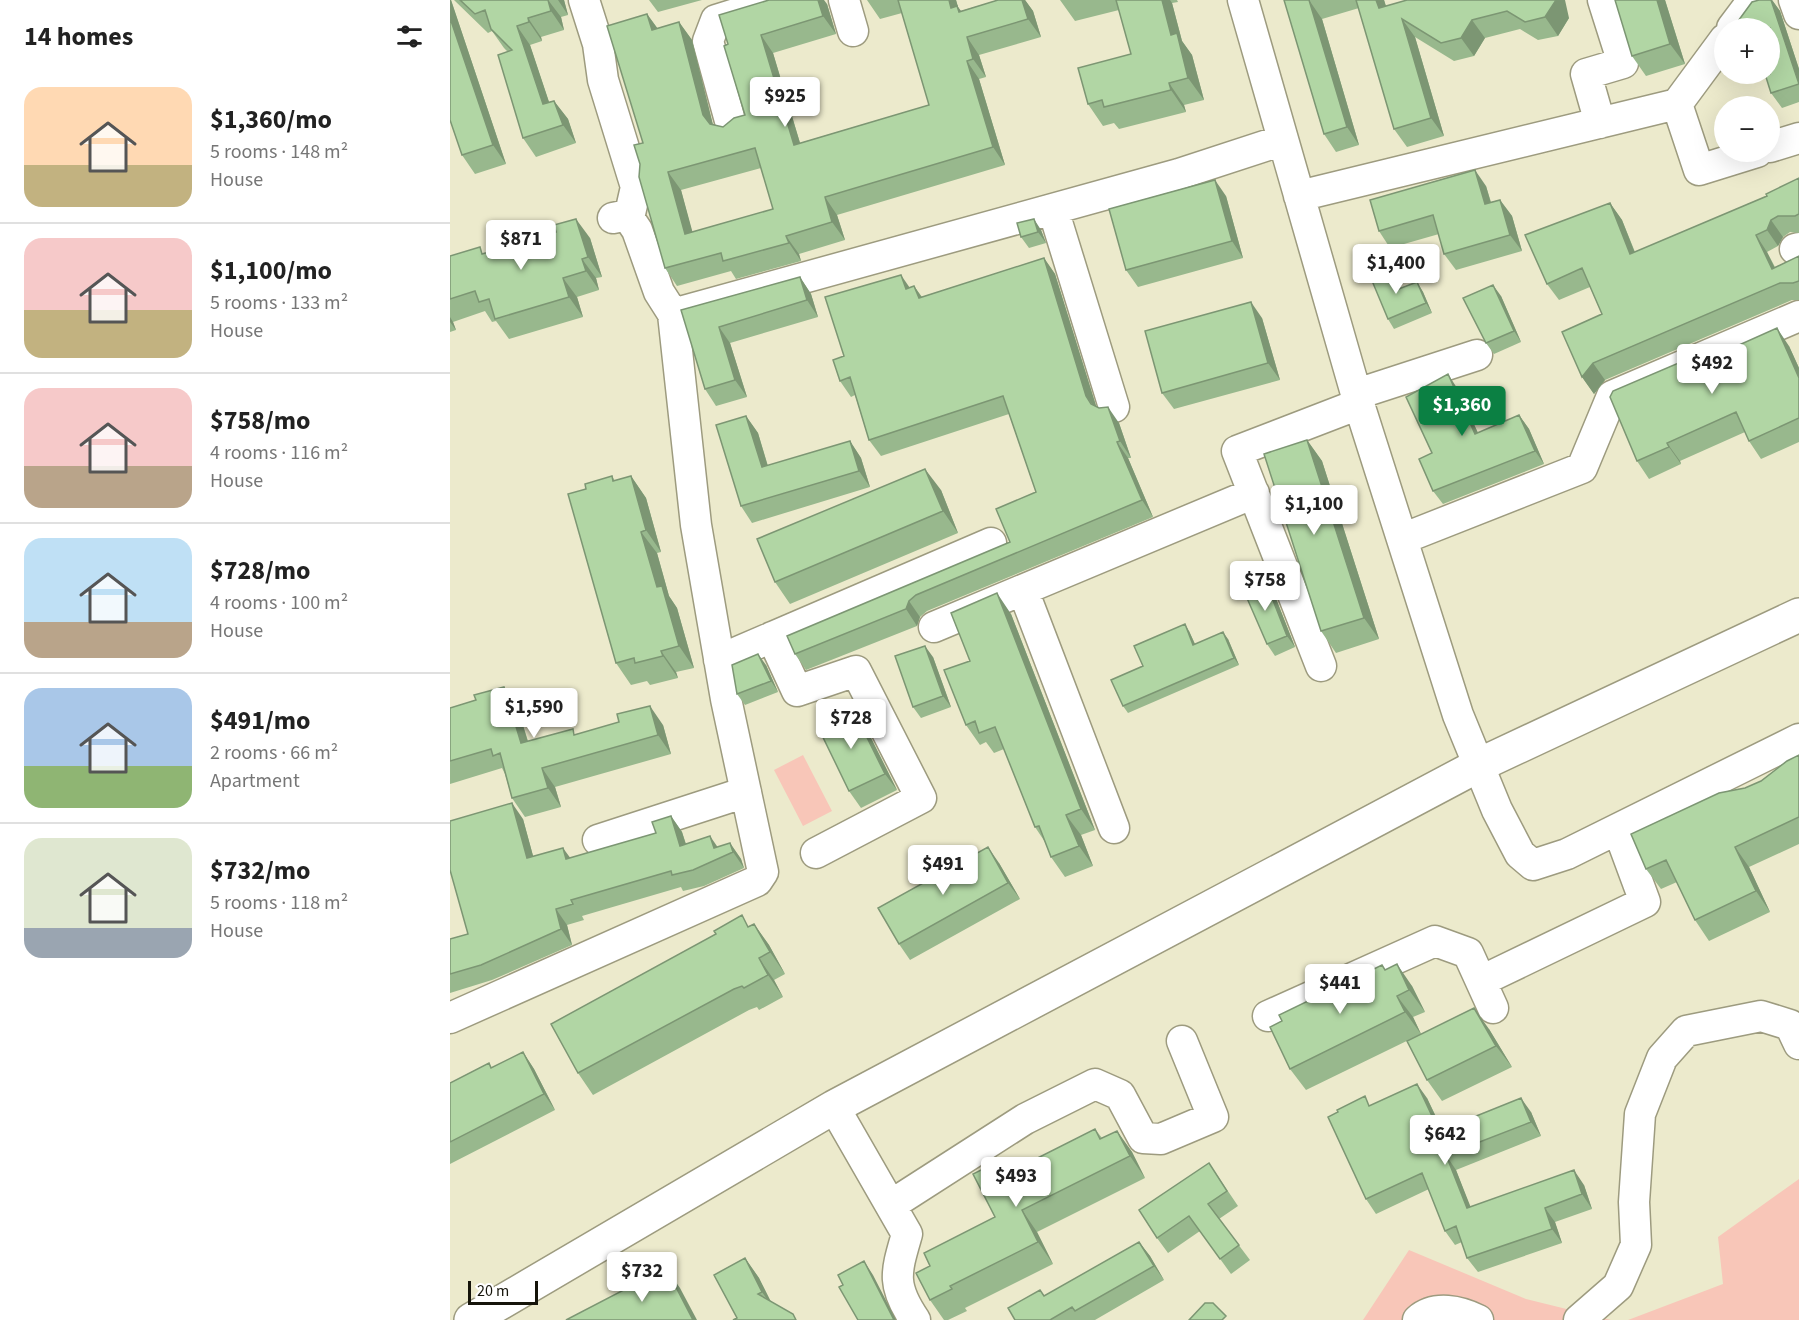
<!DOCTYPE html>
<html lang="en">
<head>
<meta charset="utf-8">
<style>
	body { margin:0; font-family:"Source Sans 3",sans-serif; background:#f2f2f2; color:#222; height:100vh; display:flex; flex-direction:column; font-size:22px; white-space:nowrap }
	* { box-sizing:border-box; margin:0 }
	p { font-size:20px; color:#767676 }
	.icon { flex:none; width:33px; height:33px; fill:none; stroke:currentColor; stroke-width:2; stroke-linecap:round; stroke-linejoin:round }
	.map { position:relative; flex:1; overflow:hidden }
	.panel { display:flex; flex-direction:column; background:#fff; width:450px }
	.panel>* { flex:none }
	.tools { position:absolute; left:1264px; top:18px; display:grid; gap:12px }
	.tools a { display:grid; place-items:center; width:66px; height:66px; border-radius:50%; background:#fff; box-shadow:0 6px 24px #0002; font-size:30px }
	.scale { position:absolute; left:18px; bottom:15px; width:70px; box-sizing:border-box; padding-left:6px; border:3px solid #15140a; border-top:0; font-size:16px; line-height:21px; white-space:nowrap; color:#15140a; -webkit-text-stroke:4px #fff; paint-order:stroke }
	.price { position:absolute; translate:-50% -51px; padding:0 14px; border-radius:6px; background:#fff; color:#222; font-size:20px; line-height:39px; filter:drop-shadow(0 2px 3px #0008) }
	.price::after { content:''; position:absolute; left:50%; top:36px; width:18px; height:14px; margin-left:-9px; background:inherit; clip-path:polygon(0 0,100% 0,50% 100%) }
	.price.active { background:#0b8043; color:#fff }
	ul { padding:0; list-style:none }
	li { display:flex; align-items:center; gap:18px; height:150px; padding:0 24px }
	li+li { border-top:2px solid #e0e0e0 }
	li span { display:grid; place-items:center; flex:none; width:168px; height:120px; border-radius:18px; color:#555 }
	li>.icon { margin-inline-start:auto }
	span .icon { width:72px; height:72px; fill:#fffc; stroke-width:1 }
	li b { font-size:26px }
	h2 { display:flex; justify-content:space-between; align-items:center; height:72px; padding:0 24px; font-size:26px }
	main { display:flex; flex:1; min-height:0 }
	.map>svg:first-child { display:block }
	.green { fill:#f8c6b8 }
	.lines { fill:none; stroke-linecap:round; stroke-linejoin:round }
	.minor-casing { stroke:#9d9b7f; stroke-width:33 }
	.major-casing { stroke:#9d9b7f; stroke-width:36 }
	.minor { stroke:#fff; stroke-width:30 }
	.major { stroke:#fff; stroke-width:33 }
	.wall { fill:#98b88d; fill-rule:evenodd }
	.shaded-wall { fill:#7c9673 }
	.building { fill:#b1d6a4; stroke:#7c9673; stroke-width:1.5; fill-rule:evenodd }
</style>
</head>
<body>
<main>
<section class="panel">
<h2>14 homes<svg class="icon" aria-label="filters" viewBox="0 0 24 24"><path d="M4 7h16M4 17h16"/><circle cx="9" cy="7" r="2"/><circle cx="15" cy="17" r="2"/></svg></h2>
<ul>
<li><span style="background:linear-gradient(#ffd9b3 65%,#c2b280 0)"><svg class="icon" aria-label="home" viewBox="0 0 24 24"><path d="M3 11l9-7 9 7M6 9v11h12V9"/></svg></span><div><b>$1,360/mo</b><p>5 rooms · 148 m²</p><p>House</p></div></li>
<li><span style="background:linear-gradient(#f6c9c9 60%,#c2b280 0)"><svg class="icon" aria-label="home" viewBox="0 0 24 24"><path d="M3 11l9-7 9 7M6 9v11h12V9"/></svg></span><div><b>$1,100/mo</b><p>5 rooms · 133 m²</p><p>House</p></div></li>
<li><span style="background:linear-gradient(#f6c9c9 65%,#b9a48a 0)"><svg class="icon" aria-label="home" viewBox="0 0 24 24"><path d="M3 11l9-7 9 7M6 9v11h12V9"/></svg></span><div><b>$758/mo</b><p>4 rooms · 116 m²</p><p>House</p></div></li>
<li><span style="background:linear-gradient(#bfe0f5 70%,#b9a48a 0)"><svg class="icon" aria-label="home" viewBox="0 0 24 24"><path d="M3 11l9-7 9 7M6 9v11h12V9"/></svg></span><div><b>$728/mo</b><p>4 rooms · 100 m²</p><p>House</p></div></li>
<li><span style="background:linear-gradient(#a9c7e8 65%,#8fb573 0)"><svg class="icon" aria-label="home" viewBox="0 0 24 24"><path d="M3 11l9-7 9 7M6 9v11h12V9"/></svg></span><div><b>$491/mo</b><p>2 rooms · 66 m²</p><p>Apartment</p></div></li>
<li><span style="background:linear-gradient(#dfe7d0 75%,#9aa5b1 0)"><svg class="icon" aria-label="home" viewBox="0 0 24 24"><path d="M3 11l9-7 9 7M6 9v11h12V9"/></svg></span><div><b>$732/mo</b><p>5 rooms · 118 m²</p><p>House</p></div></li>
</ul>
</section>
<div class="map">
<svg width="1349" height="1320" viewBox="0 0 1349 1320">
	<rect width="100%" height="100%" fill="#eceacc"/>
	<path class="green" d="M353,755L382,811L353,826L324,770Z
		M1349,1179V1320H1178L1273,1284L1268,1237Z
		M959,1250L1076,1299L1161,1320H913Z"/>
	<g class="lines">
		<defs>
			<path id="minor" d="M134,0L148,44L153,80L186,187L179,218
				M394,0L403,31
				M793,0L909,404L1008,715L1047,810L1070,854L1083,865L1117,854L1349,739
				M1344,0L1349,14
				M1282,28L1303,0
				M1227,104L1249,170L1307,152
				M1150,123L1136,74L1173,63L1153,0
				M282,128L258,41L266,20L331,0
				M1320,147L1349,138
				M849,196L1227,104L1275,39
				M603,209L664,407
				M163,218L173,216L179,218L187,230L209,292L223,314
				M1345,249L1349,248
				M907,394L1027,355
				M952,539L1132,468L1162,396L1349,316
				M573,590L664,828
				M484,627L804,493
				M322,637L347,691L406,671L471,798L366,853
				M269,660L541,543
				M871,666L787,451L909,404
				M148,840L296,792
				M1031,981L1195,902L1168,829
				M818,1016L985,941L1018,953L1043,1008
				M0,1018L307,881L313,872L276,699L246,525L223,314L729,174L833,140
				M384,1107L457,1234C446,1272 441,1285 465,1320
				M441,1205L575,1119L645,1084L670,1095L693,1138L711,1139L763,1117L732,1041
				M968,1320C985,1305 1010,1311 1028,1320
				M1129,1320L1168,1286L1186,1245L1184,1202L1190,1114L1212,1058L1236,1031L1311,1016L1340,1025L1349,1044"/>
			<path id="major" d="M21,1320L384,1107L1029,765L1349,615"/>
		</defs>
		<use href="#minor" class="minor-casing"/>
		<use href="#major" class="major-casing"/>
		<use href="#minor" class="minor"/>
		<use href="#major" class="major"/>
	</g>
	<path class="wall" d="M0,0H1L56,164L25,174L12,155Z
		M4,0H114L118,15L111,17L114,30L91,37L92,41L80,45L99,102L104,101L118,119L126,143L86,157L73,138L57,51L54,48L42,31L38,33Z
		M199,0H252L208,12Z
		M417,0H506L508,7L511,11L548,0H575L583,11L591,37L529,55L536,77L529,79L555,165L387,215L395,240L349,254L351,261L286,279L281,271L227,286L215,268L193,143L197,14L208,29L229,22L242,40L263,125L273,127L295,115L274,46L377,4L386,34L323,53L350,143L479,105L452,13L430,19ZM311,168L323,209L242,232L231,190Z
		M610,0H727L728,2L722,3L732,41L742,55L754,100L734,105L736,112L669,129L664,123L653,126L638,104L681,54L669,10L625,21Z
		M834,0H934L936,6L957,0L1119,18L1108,36L1088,40L1070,29L1035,38L1024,56L1004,61L965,37L994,136L957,147L944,129L909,8L872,19L909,145L886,152L874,134Z
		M1165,0H1215L1235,64L1196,76L1182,56Z
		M1309,0H1322L1330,11L1349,69V102L1332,108L1321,93Z
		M1349,178V233L1340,232L1333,237L1328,246L1317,252L1325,267L1349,256V300H1342L1155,380L1144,394L1132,377L1152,314L1140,287L1109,300L1097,284L1160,203L1172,220L1185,252L1317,196Z
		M1036,186L1041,202L1050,200L1062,216L1072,251L1006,270L994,254L989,234L940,248L929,231Z
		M776,196L793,258L688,287L676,270Z
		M591,230L596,243L579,248L571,237Z
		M140,238L152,277L146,278L149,290L127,297L133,317L59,339L46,321L42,322L35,311L3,322L6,330L0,332V256L34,254Z
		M594,258L605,274L646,406L669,423L681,458H678L703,517L477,611L470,617L467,626L356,670L345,654L560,542L586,492L559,414L431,456L419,440L405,395L401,397L390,381L460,287L464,286L472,297Z
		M937,269L943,279L948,289L967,282L973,292L982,313L944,329L938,319Z
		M350,277L361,294L368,317L280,343L297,397L266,406L255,389L231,310Z
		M1051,296L1071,342L1044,354L1036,343Z
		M812,318L830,380L724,409L712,393Z
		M1339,346L1349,368V442L1311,459L1299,441L1295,432L1230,461L1231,464L1199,479L1187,461L1270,353Z
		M1007,388L1028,433L1069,415L1079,429L1094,464L993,504L983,491L982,453Z
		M296,416L308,433L318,466L400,441L411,458L420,487L302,523L291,506Z
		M857,440L872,461L929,639L886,653L871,631Z
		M162,476L165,481L181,476L196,498L211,552L207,553L219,596L227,608L244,668L226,672L228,678L200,685L197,681L181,685L166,663L136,489Z
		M491,490L508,533L340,604L325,582Z
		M815,580L823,591L845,647L825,656L817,644Z
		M561,614L645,830L631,835L643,866L615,877L601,857L595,842L585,827L554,749L544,753L536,742L530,745L516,725L520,661Z
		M739,631L745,644L778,639L789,665L678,713L673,706L693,666Z
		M483,657L501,707L471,718L463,707Z
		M316,665L328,692L295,705L287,694Z
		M54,687L67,706L78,741L126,734L213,725L221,754L105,787L111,807L75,817L62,798L55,774L52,768L0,784V708L26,700Z
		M403,709L415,726L447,790L411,808L399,791Z
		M1349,755V844L1299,867L1320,912L1259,941L1245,920L1227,882L1211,889L1196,869L1311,781Z
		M221,816L232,832L236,844L268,847L280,843L291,859L294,868L254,886L233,891L231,887L132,916L134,920L117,925L122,945L42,980L0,993V939L18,934L73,819L83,856L120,858L206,833Z
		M549,863L570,899L460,960L449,944Z
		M304,924L319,945L335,974L324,980L333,997L309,1010L307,1007L299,1010L143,1095L128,1073L299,926Z
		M935,970L962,986L975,1012L963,1017L971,1034L856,1090L840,1069Z
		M1039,1029L1062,1067L992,1101L977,1080Z
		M73,1052L84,1069L105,1110L0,1164V1083L39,1063L42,1068Z
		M977,1098L992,1129L1081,1112L1091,1136L1006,1170L1020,1207L1134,1185L1142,1209L1105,1222L1112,1243L1028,1272L1017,1258L1012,1242L1005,1245L995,1231L979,1189L926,1214L916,1199L888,1112L921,1105Z
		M645,1129L652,1138L667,1131L682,1152L695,1178L587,1232L603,1264L515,1308L517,1311L498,1320H494L480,1300L545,1217L558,1173Z
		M759,1163L788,1206L769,1219L800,1260L781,1274L750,1231L718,1253L707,1238Z
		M689,1242L700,1256L714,1280L645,1320H565L595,1296Z
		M295,1258L309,1278L321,1302L287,1318Z"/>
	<path class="shaded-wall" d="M0,0H1L56,164L43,145L0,18Z
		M98,0L111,17L114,30L101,11Z
		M108,0H114L118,15Z
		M368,0H374L377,4L386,34L373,16Z
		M499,0H506L508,7L520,24L501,8Z
		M572,0H575L583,11L591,37L578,19Z
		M712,0H720L722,3L732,41L742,55L754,100L738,78L721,35Z
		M859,0L872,19L909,145L897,127Z
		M926,0H934L942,26L929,8Z
		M1106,0H1115L1119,18L1108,36L1095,17Z
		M1207,0H1215L1235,64L1220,44Z
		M1321,0H1322L1330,11L1349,69V84Z
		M197,14L210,32L202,30Z
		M78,18L91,37L92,41L79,22Z
		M952,19L965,37L994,136L981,118Z
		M1022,20L1035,38L1024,56L1011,38Z
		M229,22L242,40L265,133L253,115Z
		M67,26L80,45L106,123L93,104Z
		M311,35L323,53L356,163L344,145Z
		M517,37L529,55L536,77L523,59Z
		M517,61L529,79L555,165L543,147Z
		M719,83L734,105L736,112L721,90Z
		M104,101L118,119L126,143L113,125Z
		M1025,170L1036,186L1046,221L1035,204Z
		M218,172L231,190L248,252L235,234Z
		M765,180L776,196L793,258L782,241Z
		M375,197L387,215L395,240L382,222Z
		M1050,200L1062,216L1072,251L1060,235Z
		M1160,203L1172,220L1192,271L1180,254Z
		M126,219L140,238L152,277L138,257Z
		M584,219L591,230L596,243L588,232Z
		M1321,220L1333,237L1328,246L1317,230Z
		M1306,235L1317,252L1332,283L1322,269Z
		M336,236L349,254L351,261L339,243Z
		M594,258L605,274L648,412L636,396Z
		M132,259L146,278L149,290L136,271Z
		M937,269L943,279L952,300L946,290Z
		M451,275L462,291L456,289Z
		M350,277L361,294L368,317L357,300Z
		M113,278L127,297L133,317L119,297Z
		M967,282L973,292L982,313L976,303Z
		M1043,285L1051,296L1071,342L1064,331Z
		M464,286L475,302L469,298Z
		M801,302L812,318L830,380L818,363Z
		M0,317L3,322L6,330L0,322Z
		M269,327L280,343L297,397L285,380Z
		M1327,328L1339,346L1349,368V378Z
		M1143,363L1155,380L1144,394L1132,377Z
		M998,374L1007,388L1035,448L1025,434Z
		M658,407L669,423L681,458L670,441Z
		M1069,415L1079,429L1094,464L1085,451Z
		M296,416L308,433L323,484L312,467Z
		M857,440L872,461L929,639L914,618Z
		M400,441L411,458L420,487L409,471Z
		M667,442L678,458L703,517L692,500Z
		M1217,443L1230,461L1231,464L1219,447Z
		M475,469L491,490L508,533L493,511Z
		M181,476L196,498L211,552L196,530Z
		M191,532L207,553L219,596L227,608L244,668L229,646L207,587Z
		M815,580L823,591L845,647L837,636Z
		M547,593L561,614L645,830L631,809Z
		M459,601L470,617L467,626L456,609Z
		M735,624L739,631L748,651L743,645Z
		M773,632L778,639L789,665L784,658Z
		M475,646L483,657L501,707L493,696Z
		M211,651L226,672L228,678L213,656Z
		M308,654L316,665L328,692L321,681Z
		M54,687L67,706L84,762L71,743Z
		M200,706L213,725L221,754L208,735Z
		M403,709L415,726L447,790L435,774Z
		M92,768L105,787L111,807L98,788Z
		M62,803L73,819L88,874L77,858Z
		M616,815L631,835L643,866L629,846Z
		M221,816L232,832L241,861L230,846Z
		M260,836L271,852L264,848Z
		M280,843L291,859L294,868L283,852Z
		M538,847L549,863L570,899L558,883Z
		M1285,847L1299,867L1320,912L1306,891Z
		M113,848L124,863L116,859Z
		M106,909L117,925L122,945L111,929Z
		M304,924L319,945L335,974L320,952Z
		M309,958L324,980L333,997L318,975Z
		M947,964L962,986L975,1012L959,990Z
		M947,996L963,1017L971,1034L955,1012Z
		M1024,1008L1039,1029L1062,1067L1046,1046Z
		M73,1052L84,1069L105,1110L94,1094Z
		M967,1084L977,1098L999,1145L989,1131Z
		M1071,1098L1081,1112L1091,1136L1081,1122Z
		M667,1131L682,1152L695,1178L680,1156Z
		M996,1155L1006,1170L1027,1223L1017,1208Z
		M1124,1170L1134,1185L1142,1209L1132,1194Z
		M1095,1208L1105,1222L1112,1243L1102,1229Z
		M572,1210L587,1232L603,1264L588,1242Z
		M689,1242L700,1256L714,1280L704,1266Z
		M295,1258L309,1278L326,1312L312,1292Z
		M414,1261L423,1275L446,1320H444Z
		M216,1268L230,1288L247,1320H243Z"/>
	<path class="building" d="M10,0H98L101,11L78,18L79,22L67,26L93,104L104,101L113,125L73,138L48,55L62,50L41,29L35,10L25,14Z
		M319,0H368L373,16L311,35L344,145L479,105L448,0H499L501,8L507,6L509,12L548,0H572L578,19L517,37L523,59L517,61L543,147L375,197L382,222L336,236L339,243L273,261L271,253L215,268L189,177L190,164L184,145L193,143L157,26L197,14L202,30L229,22L253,115L260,124L273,127L284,118L295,115L274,46L278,44L269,15ZM305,148L323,209L235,234L218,172Z
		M666,0H712L721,35L727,33L738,78L719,83L721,90L654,107L652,100L638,104L628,68L681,54Z
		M834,0H860H859L897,127L874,134Z
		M906,0H926L929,8L957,0H1106L1095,17L1075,22L1057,11L1022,20L1011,38L991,43L952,19L981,118L944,129Z
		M1165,0H1207L1220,44L1182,56Z
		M1309,0H1321L1349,84L1321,93L1315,74H1320V28H1300L1299,24L1296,28H1283L1302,2Z
		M0,18L43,145L12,155L0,120Z
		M1025,170L1035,204L1050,200L1060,235L994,254L983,215L929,231L920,200Z
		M1349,178V214L1345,216H1328L1321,220L1317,230L1306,235L1322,269L1349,256V281L1343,283H1330L1143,363L1132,377L1112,332L1152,314L1132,268L1097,284L1075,235L1160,203L1180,254L1317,196L1316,194Z
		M765,180L782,241L676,270L659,209Z
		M126,219L138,257L132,259L136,271L113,278L119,297L45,319L39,299L29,302L25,291L0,299V256L30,247L32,254L106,232L104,225Z
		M584,219L588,232L571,237L567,223Z
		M594,258L636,396L641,404L649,408L658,407L670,441L667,442L692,500L466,595L459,601L456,609L345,654L337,636L560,542L546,509L586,492L553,396L419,440L400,377L390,381L383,360L394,356L375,297L451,275L456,289L464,286L469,298Z
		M937,269L946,290L967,282L976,303L938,319L920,276Z
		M350,277L357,300L269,327L285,380L255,389L231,310Z
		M1043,285L1064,331L1036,343L1013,298Z
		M801,302L818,363L712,393L695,331Z
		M1327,328L1349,378V418L1299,441L1286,412L1217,443L1219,447L1187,461L1160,397L1163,391L1266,347L1269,354Z
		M998,374L1025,434L1069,415L1085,451L983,491L969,459L982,453L956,397Z
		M296,416L312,467L400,441L409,471L291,506L266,425Z
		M857,440L914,618L871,631L814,454Z
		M475,469L493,511L325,582L307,539Z
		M162,476L163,481L181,476L196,530L191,532L207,587L212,586L229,646L211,651L213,656L185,663L184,658L166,663L118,494L136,489L135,484Z
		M815,580L837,636L817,644L793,589Z
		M547,593L631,809L616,815L629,846L601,857L589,826L585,827L545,727L529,733L525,721L516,725L494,670L520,661L501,613Z
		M735,624L743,645L773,632L784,658L673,706L661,680L693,666L684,646Z
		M475,646L493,696L463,707L445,656Z
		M308,654L321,681L287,694L282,665Z
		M54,687L71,743L123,729L124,735L169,722L167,714L200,706L208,735L92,768L98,788L62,798L50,753L43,756L41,749L0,761V708L26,700L24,695Z
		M403,709L435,774L399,791L368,727Z
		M1349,755V817L1285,847L1306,891L1245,920L1216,860L1196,869L1181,834L1269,793L1295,788L1311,781L1337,761Z
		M62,803L77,858L113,848L116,859L206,833L202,822L221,816L230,846L260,836L264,848L280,843L283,852L243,870L222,875L221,871L121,900L123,904L106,909L111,929L31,965L0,974V939L18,934L0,870V821Z
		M538,847L558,883L449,944L428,908Z
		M292,915L298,927L304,924L320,952L309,958L318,975L294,988L292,986L284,989L128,1073L101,1024L266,934L264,931Z
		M947,964L959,990L947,996L955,1012L840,1069L820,1027L832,1021L829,1015L932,965L935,970Z
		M1024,1008L1046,1046L977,1080L957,1041Z
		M73,1052L94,1094L0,1142V1083L39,1063L41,1068Z
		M967,1084L989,1131L1071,1098L1081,1122L996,1155L1017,1208L1124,1170L1132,1194L1095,1208L1102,1229L1017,1258L1006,1226L995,1231L972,1173L916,1199L878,1117L888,1112L887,1110L915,1096L919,1106Z
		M645,1129L650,1139L667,1131L680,1156L572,1210L588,1242L500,1286L502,1289L480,1300L466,1273L480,1266L474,1253L545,1217L523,1174L549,1161L556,1174Z
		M759,1163L777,1191L758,1204L789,1245L770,1259L739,1216L707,1238L689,1210Z
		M689,1242L704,1266L625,1311L622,1307L600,1320H565L558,1308L590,1290L594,1296Z
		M295,1258L312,1292L308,1294L343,1314L346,1320H283L287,1318L264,1275Z
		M414,1261L444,1320H408L389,1287L393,1285L388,1275Z
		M216,1268L243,1320H116Z
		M755,1303H763L776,1316L772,1320H739Z"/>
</svg>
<div class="tools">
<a>+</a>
<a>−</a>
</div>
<div class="scale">20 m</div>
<b class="price" style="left:335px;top:128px">$925</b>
<b class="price" style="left:71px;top:271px">$871</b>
<b class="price" style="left:946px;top:295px">$1,400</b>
<b class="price" style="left:1262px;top:395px">$492</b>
<b class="price active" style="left:1012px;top:437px">$1,360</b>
<b class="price" style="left:864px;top:536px">$1,100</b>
<b class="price" style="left:815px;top:612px">$758</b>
<b class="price" style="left:84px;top:739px">$1,590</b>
<b class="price" style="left:401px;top:750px">$728</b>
<b class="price" style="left:493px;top:896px">$491</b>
<b class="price" style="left:890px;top:1015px">$441</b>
<b class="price" style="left:995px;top:1166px">$642</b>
<b class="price" style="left:566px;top:1208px">$493</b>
<b class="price" style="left:192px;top:1303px">$732</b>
</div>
</main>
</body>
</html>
